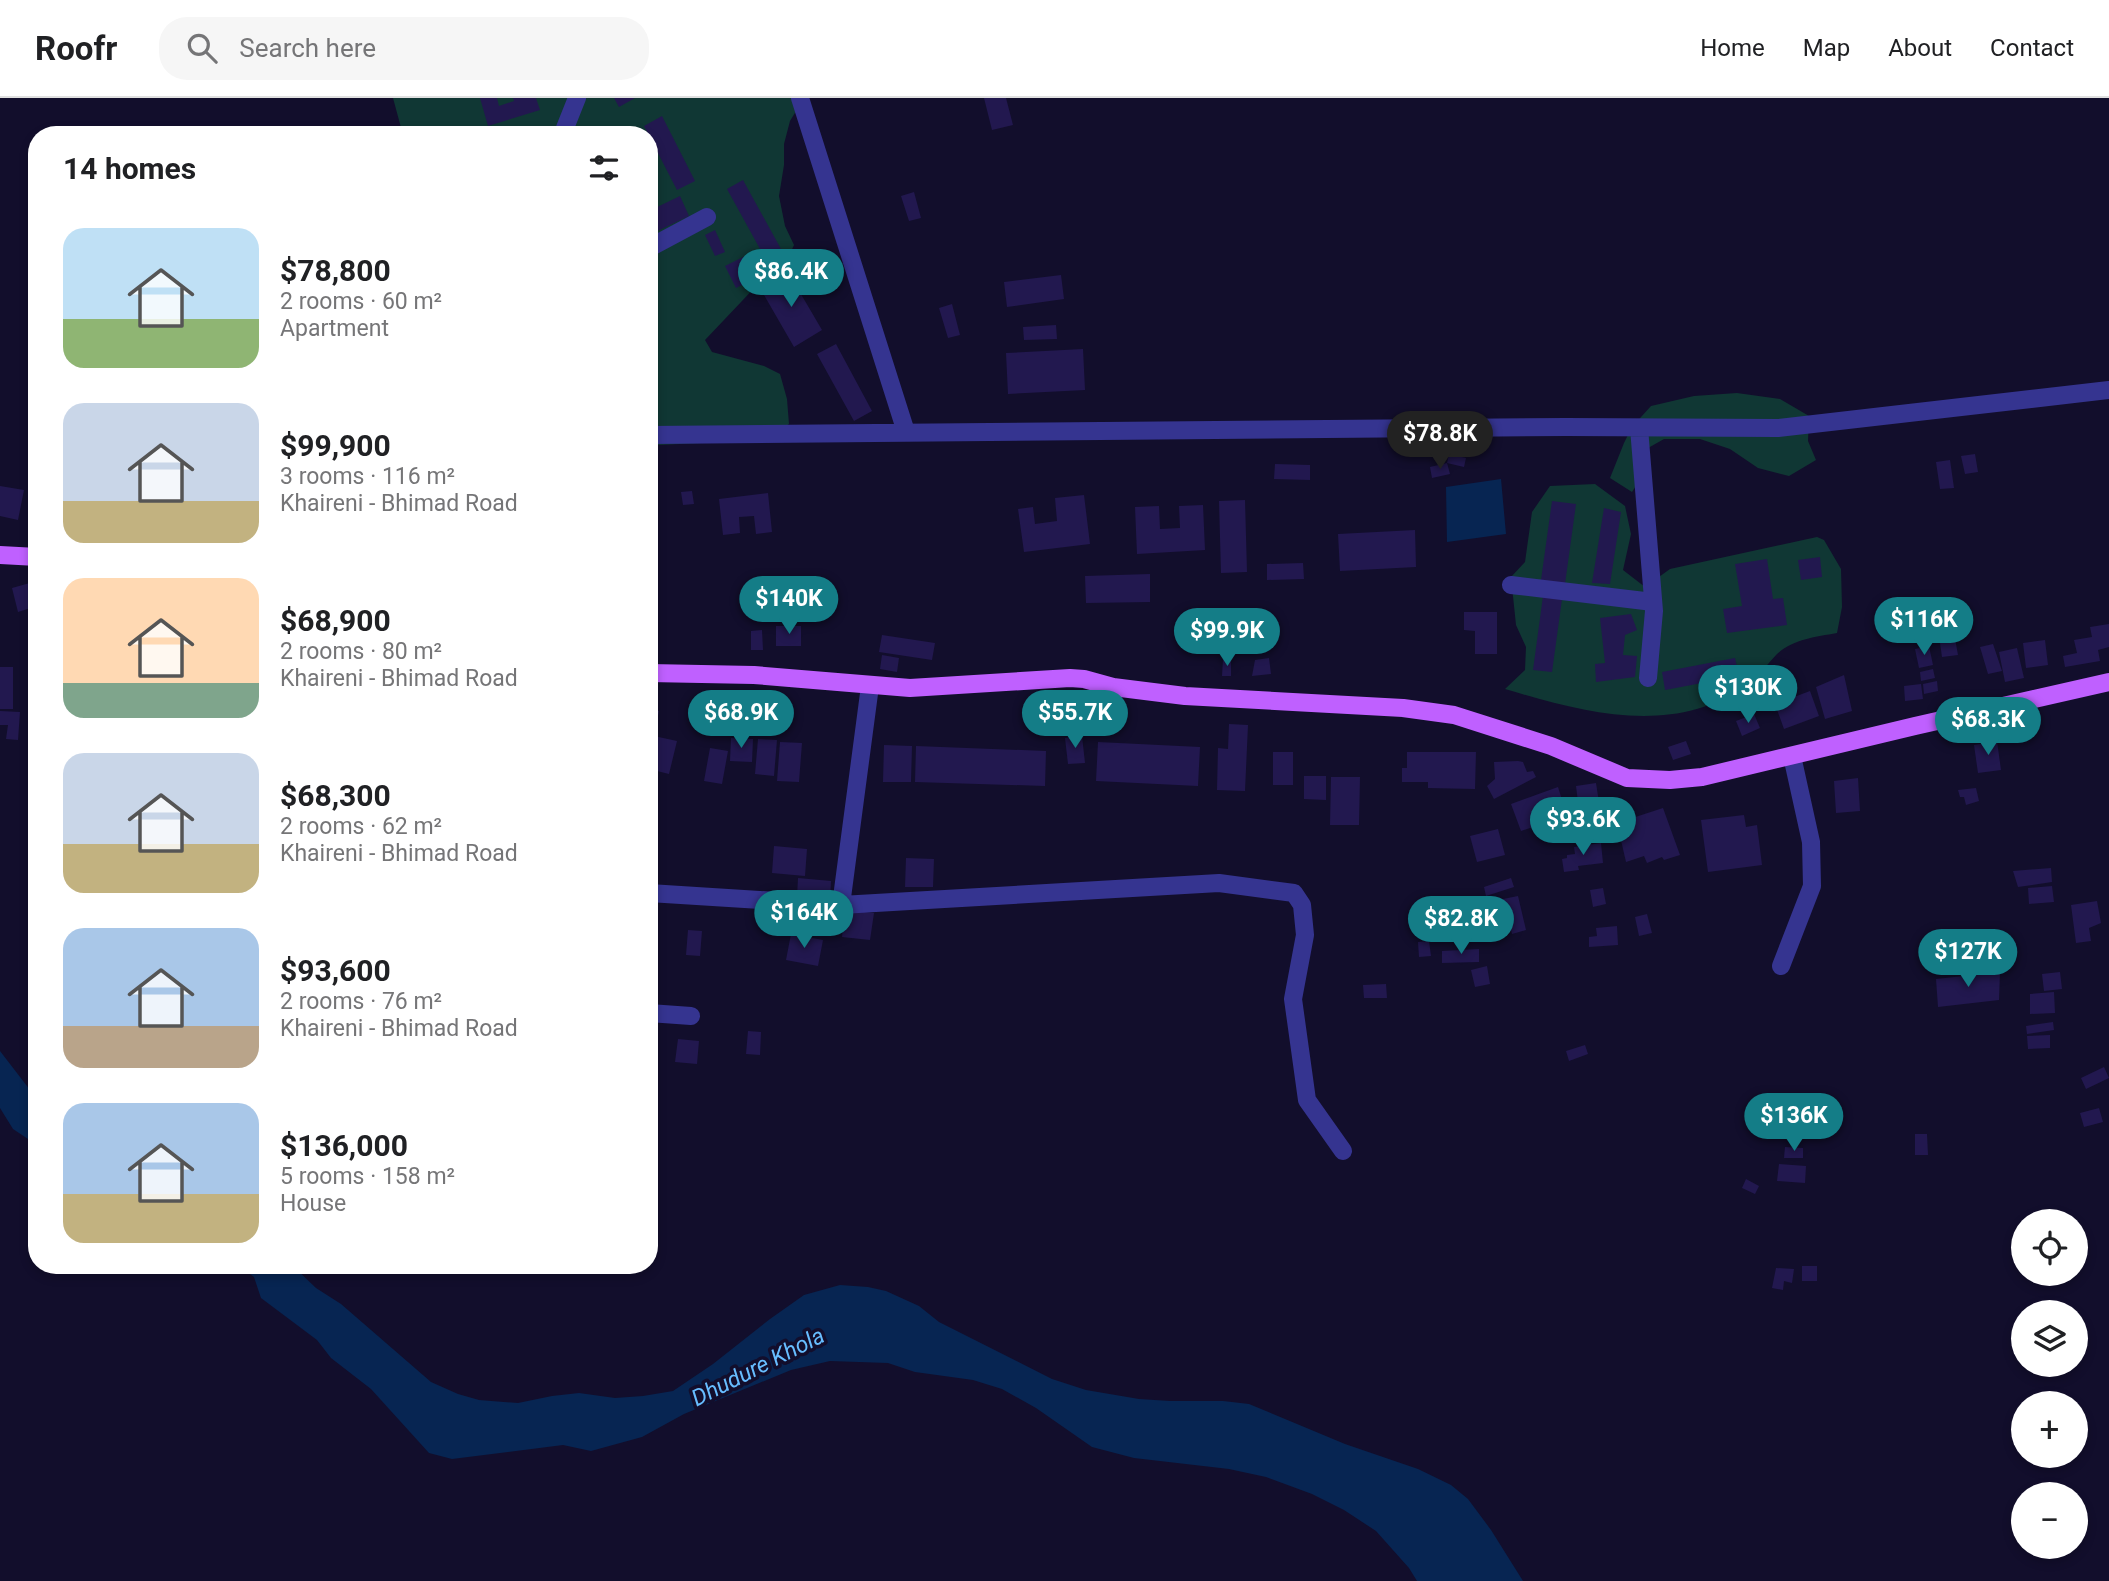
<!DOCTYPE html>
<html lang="en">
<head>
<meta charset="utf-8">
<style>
	body { margin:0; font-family:Roboto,sans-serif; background:#f6f6f6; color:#202124; height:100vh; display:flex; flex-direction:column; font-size:26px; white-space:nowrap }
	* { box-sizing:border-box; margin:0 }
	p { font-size:23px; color:#757577 }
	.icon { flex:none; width:38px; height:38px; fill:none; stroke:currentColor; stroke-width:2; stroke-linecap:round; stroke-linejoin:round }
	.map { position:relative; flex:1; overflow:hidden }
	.drawer { position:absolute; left:28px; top:28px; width:630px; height:1148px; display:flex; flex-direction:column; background:#fff; border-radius:28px; box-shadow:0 4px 10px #0003 }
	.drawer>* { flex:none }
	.buttons { position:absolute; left:2011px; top:1111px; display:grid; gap:14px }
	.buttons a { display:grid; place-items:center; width:77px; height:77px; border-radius:50%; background:#fff; box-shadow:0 4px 10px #0003; font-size:35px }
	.price { position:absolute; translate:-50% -60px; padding:0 16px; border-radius:24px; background:#147d87; color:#fff; font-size:23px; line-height:46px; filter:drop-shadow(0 2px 4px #0008) }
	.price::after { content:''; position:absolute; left:50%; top:42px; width:21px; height:16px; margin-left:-10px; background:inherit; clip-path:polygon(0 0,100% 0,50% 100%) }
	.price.on { background:#222; color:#fff }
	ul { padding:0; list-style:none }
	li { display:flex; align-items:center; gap:21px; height:175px; padding:0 35px }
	li span { display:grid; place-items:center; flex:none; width:196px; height:140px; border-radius:21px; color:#555 }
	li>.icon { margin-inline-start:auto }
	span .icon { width:84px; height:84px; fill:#fffc; stroke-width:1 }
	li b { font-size:30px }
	h2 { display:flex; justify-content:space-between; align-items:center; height:84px; padding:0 35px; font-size:30px }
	header { display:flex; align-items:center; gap:42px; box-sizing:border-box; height:98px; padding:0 35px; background:#fff; border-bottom:2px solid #e0e0e0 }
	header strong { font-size:33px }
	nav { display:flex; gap:38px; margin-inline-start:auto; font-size:24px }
	.search { width:490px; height:63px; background:#f6f6f6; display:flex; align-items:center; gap:18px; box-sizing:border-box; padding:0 24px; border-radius:28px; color:#757577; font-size:26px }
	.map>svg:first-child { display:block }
	.green { fill:#103734 }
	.water { fill:#072552 }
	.building { fill:#22184f }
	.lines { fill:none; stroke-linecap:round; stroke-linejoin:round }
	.minor { stroke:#353490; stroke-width:18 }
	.major { stroke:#bf60ff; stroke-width:18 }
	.labels { text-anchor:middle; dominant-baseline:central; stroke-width:7; stroke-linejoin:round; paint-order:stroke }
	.water-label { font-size:23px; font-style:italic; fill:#67bdff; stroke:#120e2c }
</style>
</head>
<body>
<header>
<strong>Roofr</strong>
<div class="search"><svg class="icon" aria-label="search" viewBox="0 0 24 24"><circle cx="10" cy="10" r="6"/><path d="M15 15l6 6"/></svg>Search here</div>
<nav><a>Home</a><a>Map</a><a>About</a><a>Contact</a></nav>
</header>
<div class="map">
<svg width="2109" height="1483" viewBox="0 0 2109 1483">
	<rect width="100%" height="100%" fill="#120e2c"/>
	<path class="green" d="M393,0H804L790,23L784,46V67L779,98L785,128L794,147L782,173L760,184L705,242L712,254L764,268L780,276L787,301L789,326L767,342L657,347L649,361V37H403Z
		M1737,295L1780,301L1809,318L1808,343L1816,362L1789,378L1758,370L1730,351L1700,341H1664L1641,354L1643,377L1632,394L1610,380L1624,345L1632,329L1651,308L1694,298Z
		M1595,386L1625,408L1631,436L1623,472L1645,489L1670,471L1817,439L1824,442L1841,471L1842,509L1837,535C1815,539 1794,541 1777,556C1767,566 1759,579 1748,587C1672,639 1586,615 1505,591L1525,572L1526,549L1516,527L1511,479L1525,464L1532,414L1550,388Z"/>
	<path class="water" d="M1501,381L1506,436L1447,444L1446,389Z
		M0,953L37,1001V1047L13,1031L0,1010Z
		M238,1167H292L316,1190L341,1206L431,1284L458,1296L479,1302L518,1305L552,1298L579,1295L615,1300L643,1298L673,1293L713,1266L770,1221L804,1197L840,1187L868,1189L886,1193L919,1208L939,1224L1052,1281L1086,1292L1139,1301L1170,1303H1223L1249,1306L1345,1346L1418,1371L1451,1387L1468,1401L1491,1432L1523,1483H1417L1409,1470L1376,1433L1344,1412L1312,1396L1266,1379L1229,1371L1134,1360L1092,1349L1036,1310L1002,1291L973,1282L915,1274L888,1265L830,1263L791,1272L684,1316L642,1339L591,1353L563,1347L452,1361L429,1355L371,1291L331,1260L317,1242L261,1200L254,1179Z"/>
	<path class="building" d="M480,0H497L499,8L514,3L513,0H536L540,12L488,28Z
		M614,0H635L619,9Z
		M984,0H1006L1013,27L992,32Z
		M662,18L695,83L677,92L644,28Z
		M743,82L781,151L765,160L727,91Z
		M914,94L921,120L909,123L901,98Z
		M680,98L689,118L649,137V113Z
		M715,132L725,154L715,158L705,137Z
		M747,157L758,179L736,190L725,168Z
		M788,174L822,232L794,249L760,190Z
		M1061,177L1064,201L1007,209L1004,184Z
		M952,206L960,237L948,240L939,210Z
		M1056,227L1057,241L1024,242L1023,229Z
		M836,246L872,313L854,323L817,256Z
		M1083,251L1085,292L1008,296L1006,255Z
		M1449,356L1466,360L1464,369L1447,365Z
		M1975,356L1978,374L1965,376L1961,358Z
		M1950,362L1954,390L1940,391L1936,364Z
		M1447,365L1450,376L1432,380L1430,369Z
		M1275,366L1310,367V382L1274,381Z
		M0,388L24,392L18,422L0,418Z
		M692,393L694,406L683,407L681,394Z
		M768,395L772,434L756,436L754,418L739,419L740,435L723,437L719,401Z
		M1084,397L1090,446L1024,454L1018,411L1033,409L1035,426L1057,423L1055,400Z
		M1245,402L1247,474L1221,475L1219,403Z
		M1552,403L1576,406L1565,486L1541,482Z
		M1203,407L1205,452L1137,456L1135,409L1159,408L1160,431L1180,430L1179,408Z
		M1604,410L1621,414L1610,486L1592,485Z
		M1415,432L1416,469L1340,473L1338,436Z
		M1820,459L1822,479L1801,482L1798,462Z
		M1767,461L1773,501L1783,500L1787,527L1727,535L1723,511L1742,508L1735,466Z
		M1303,465L1304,481L1267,482V466Z
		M1150,476V504L1086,505L1085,478Z
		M37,483V508L18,514L12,490Z
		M1543,498L1562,501L1552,574L1533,572Z
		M1464,514H1497V556H1475V533L1464,532Z
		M1631,516L1637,532L1625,537L1623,557L1637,558L1635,579L1596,584L1595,566L1605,565L1600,520Z
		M2109,526V549L2098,552L2100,563L2065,569L2063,558L2077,555L2074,542L2092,539L2090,529Z
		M776,528H801V548H776Z
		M762,532L763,552H751V533Z
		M1954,535L1958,557L1942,559L1939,538Z
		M882,537L935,545L932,562L879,554Z
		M2045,542L2048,567L2026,570L2023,545Z
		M1993,546L2002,573L1988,576L1980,549Z
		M1929,548L1933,567L1919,570L1915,551Z
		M2017,550L2024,580L2005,584L1999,554Z
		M882,557L899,560L897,574L880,571Z
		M1269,560L1271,576L1252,578L1255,562Z
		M1735,560L1739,578L1665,592L1662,574Z
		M1223,561H1231V578H1222Z
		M0,569H13V611H0Z
		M1933,571L1935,580L1921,583L1920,574Z
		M1844,577L1852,613L1825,621L1816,589Z
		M1937,583L1938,593L1924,596L1923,586Z
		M1921,586L1923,601L1905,603L1904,588Z
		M1810,593L1819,618L1784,631L1775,606Z
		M649,611L659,613L654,638L649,637Z
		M0,613L20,614L18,642L6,641L8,627H0Z
		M1754,616L1760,630L1742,638L1736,623Z
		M1229,626L1248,627L1245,693L1217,692L1218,650L1228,651Z
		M654,638L677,643L669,676L649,671V657Z
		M1082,638L1085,665L1068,666L1065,640Z
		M731,640L753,641L752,664L730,663Z
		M758,641L777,642L774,678L755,676Z
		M1686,643L1691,656L1673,662L1668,649Z
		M1997,643L2001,672L1978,675L1974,647Z
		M780,644L802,645L799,684L777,683Z
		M1098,644L1200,649L1198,688L1096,683Z
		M884,647L912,648L911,684H883Z
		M916,648L1046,653L1045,688L915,684Z
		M710,650L728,653L722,686L704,683Z
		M1273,654H1293V687H1273Z
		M1407,654H1476L1475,691L1428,690V684H1402V670H1407Z
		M1518,663L1523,664L1527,674L1533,673L1536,679L1494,701L1487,688L1495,681L1494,664Z
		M1304,678H1326V702L1304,701Z
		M1331,679H1360L1359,727H1330Z
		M1858,680L1860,713L1836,715L1834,683Z
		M1596,685L1601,717L1576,721L1573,704H1578L1576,688Z
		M1558,689L1563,705L1548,710L1549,714L1542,717L1545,725L1521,733L1511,706Z
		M1976,690L1979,703L1966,707L1964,699H1960L1958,692Z
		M1663,710L1680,757L1664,762L1662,759L1647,765L1644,758L1626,764L1617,725Z
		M1744,717L1746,729L1757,727L1762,767L1708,774L1701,722Z
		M1601,721L1603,742L1580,744L1578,723Z
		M649,723L658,725L657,735L649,734Z
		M1498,731L1505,757L1477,764L1470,738Z
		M1601,745L1603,765L1578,768L1579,772L1564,774L1562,761L1567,760V757L1575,756L1574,749Z
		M774,748L807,751L805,778L772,775Z
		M906,760L934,761L933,789H905Z
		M2051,770L2052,784L2018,789L2013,773Z
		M798,780L831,783L830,802L797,799Z
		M1511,780L1514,789L1486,798L1484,789Z
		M2052,788L2054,804L2029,806L2028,790Z
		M1603,790L1606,806L1593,809L1590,792Z
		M1518,798L1526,832L1512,836L1503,801Z
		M2097,803L2101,825L2089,830L2091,843L2076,845L2071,807Z
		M649,809H654V838H649Z
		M845,812L874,815L870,842L842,839Z
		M1647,816L1652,835L1639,838L1635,819Z
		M1617,828L1618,847L1589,849V839L1597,838L1596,830Z
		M688,832L702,833L700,858L686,857Z
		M791,836L823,842L818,868L786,862Z
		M1429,843L1431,858L1419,859L1418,844Z
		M1479,851V864L1442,865V853Z
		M1487,868L1490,886L1475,889L1471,872Z
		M2000,874L1999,902L1938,909L1936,881Z
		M2060,874L2062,891L2044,893L2042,876Z
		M1386,886L1387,900H1364L1363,887Z
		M2054,894L2055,915L2030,916V896Z
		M2053,924L2054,932L2027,936L2026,928Z
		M748,933L761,934L760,957L746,956Z
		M2050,937V950L2028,951L2027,938Z
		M678,941L699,943L697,966L675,964Z
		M1585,947L1588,956L1569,963L1566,953Z
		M2104,969L2109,980L2086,991L2081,980Z
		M2099,1010L2103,1024L2084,1029L2080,1015Z
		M1915,1036H1927L1928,1057H1915Z
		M1785,1049L1803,1050V1060H1784Z
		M1779,1066L1806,1068L1805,1085L1777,1083Z
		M1746,1081L1759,1088L1755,1096L1742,1090Z
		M1802,1168H1817V1183H1802Z
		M1776,1170L1794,1171L1792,1185L1784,1183L1783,1192L1772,1190Z"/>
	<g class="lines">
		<path class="minor" d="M800,0L906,334
			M565,37V30L577,0
			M649,150L707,119
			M1639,330L1654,513L1648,580
			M649,337L1566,329L1778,330L2109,292
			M1511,487L1653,504
			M649,795L841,807L870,588
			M841,807L1219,785L1294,795L1302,807L1305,837L1293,901L1307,1002L1343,1053
			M1781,868L1812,788L1811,744L1792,658
			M649,915L691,918"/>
		<path class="major" d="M0,457L37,459
			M649,575L754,577L910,590L1070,580L1084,581L1113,589L1185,598L1403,610L1454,617L1551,648L1627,680L1670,682L1702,679L1915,628L2109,584"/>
	</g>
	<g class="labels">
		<g class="water-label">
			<text transform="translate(758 1269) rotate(-27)">Dhudure Khola</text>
		</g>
	</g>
</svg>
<div class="buttons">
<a><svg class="icon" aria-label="locate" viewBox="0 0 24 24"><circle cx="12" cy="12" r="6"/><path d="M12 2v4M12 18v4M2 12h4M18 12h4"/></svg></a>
<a><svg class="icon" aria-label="layers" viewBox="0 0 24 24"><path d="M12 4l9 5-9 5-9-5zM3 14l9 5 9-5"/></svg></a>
<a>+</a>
<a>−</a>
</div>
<b class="price" style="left:791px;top:211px">$86.4K</b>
<b class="price on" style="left:1440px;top:373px">$78.8K</b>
<b class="price" style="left:789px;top:538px">$140K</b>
<b class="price" style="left:1924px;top:559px">$116K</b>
<b class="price" style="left:1227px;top:570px">$99.9K</b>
<b class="price" style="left:1748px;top:627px">$130K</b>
<b class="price" style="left:741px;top:652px">$68.9K</b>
<b class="price" style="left:1075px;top:652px">$55.7K</b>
<b class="price" style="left:1988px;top:659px">$68.3K</b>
<b class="price" style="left:1583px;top:759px">$93.6K</b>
<b class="price" style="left:804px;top:852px">$164K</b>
<b class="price" style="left:1461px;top:858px">$82.8K</b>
<b class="price" style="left:1968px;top:891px">$127K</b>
<b class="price" style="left:1794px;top:1055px">$136K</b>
<section class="drawer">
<h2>14 homes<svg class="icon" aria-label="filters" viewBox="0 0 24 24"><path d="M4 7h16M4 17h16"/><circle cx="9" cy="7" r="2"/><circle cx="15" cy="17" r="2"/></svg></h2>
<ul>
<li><span style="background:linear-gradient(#bfe0f5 65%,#8fb573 0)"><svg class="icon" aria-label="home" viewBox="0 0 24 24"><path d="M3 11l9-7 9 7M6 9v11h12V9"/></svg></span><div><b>$78,800</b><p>2 rooms · 60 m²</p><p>Apartment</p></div></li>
<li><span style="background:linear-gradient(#c9d6e8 70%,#c2b280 0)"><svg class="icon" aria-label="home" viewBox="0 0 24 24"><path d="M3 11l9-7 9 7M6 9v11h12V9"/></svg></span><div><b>$99,900</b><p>3 rooms · 116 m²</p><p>Khaireni - Bhimad Road</p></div></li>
<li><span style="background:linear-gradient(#ffd9b3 75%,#7fa58c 0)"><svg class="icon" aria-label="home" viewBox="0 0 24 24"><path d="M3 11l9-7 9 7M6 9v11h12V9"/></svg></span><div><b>$68,900</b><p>2 rooms · 80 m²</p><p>Khaireni - Bhimad Road</p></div></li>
<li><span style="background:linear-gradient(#c9d6e8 65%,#c2b280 0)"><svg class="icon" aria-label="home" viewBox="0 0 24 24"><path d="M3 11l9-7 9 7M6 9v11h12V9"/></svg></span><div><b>$68,300</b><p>2 rooms · 62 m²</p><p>Khaireni - Bhimad Road</p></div></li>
<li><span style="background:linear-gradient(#a9c7e8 70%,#b9a48a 0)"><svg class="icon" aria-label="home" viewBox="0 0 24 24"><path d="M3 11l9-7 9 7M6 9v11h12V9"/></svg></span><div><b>$93,600</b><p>2 rooms · 76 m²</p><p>Khaireni - Bhimad Road</p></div></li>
<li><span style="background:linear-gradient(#a9c7e8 65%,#c2b280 0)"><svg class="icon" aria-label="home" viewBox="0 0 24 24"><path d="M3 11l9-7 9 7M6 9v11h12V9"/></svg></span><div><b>$136,000</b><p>5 rooms · 158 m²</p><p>House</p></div></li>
</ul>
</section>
</div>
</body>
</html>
